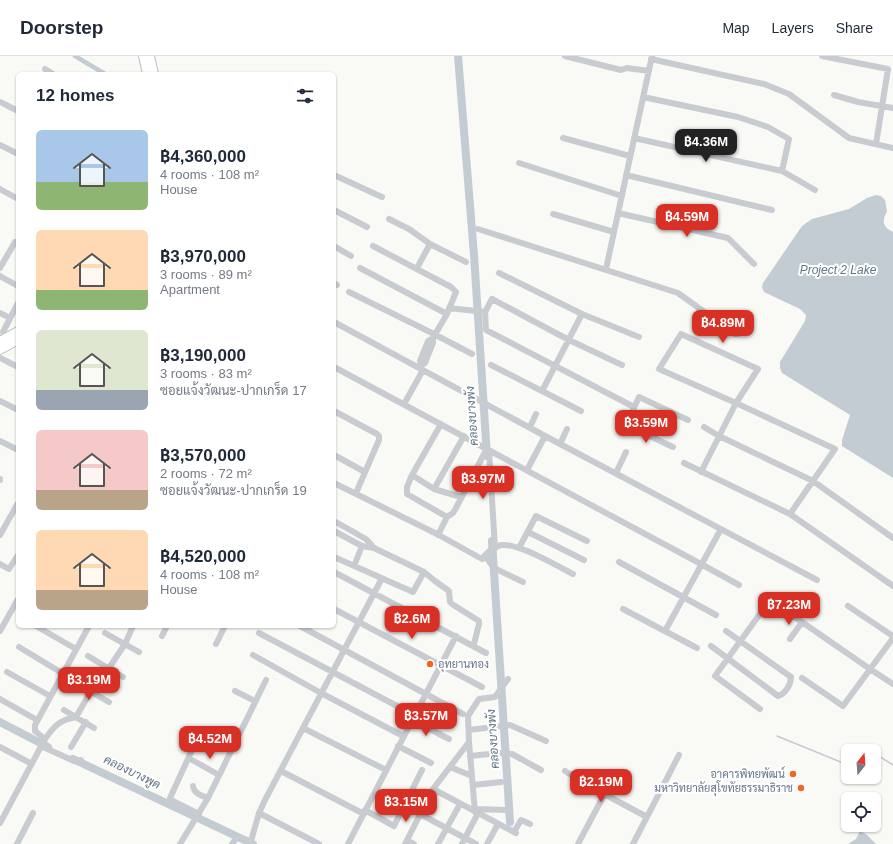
<!DOCTYPE html>
<html lang="en">
<head>
<meta charset="utf-8">
<style>
	body { margin:0; font-family:Arial,Sarabun,sans-serif; background:#f2f2f3; color:#1f2937; height:100vh; display:flex; flex-direction:column; font-size:15px; white-space:nowrap }
	* { box-sizing:border-box; margin:0 }
	p { font-size:13px; color:#747a83 }
	.icon { flex:none; width:22px; height:22px; fill:none; stroke:currentColor; stroke-width:2; stroke-linecap:round; stroke-linejoin:round }
	.map { position:relative; flex:1; overflow:hidden }
	.sheet { position:absolute; left:16px; top:16px; width:320px; height:556px; display:flex; flex-direction:column; background:#fff; border-radius:6px; box-shadow:0 1px 3px #0004 }
	.sheet>* { flex:none }
	.needle { width:26px; rotate:17deg }
	.fabs { position:absolute; left:841px; top:688px; display:grid; gap:8px }
	.fabs a { display:grid; place-items:center; width:40px; height:40px; border-radius:6px; background:#fff; box-shadow:0 1px 3px #0004; font-size:20px }
	.price { position:absolute; translate:-50% -34px; padding:0 9px; border-radius:8px; background:#d93025; color:#fff; font-size:13px; line-height:26px; filter:drop-shadow(0 1px 2px #0008) }
	.price::after { content:''; position:absolute; left:50%; top:24px; width:12px; height:9px; margin-left:-6px; background:inherit; clip-path:polygon(0 0,100% 0,50% 100%) }
	.price.current { background:#222; color:#fff }
	ul { padding:0; list-style:none }
	li { display:flex; align-items:center; gap:12px; height:100px; padding:0 20px }
	li span { display:grid; place-items:center; flex:none; width:112px; height:80px; border-radius:6px; color:#555 }
	li>.icon { margin-inline-start:auto }
	span .icon { width:48px; height:48px; fill:#fffc; stroke-width:1 }
	li b { font-size:17px }
	h2 { display:flex; justify-content:space-between; align-items:center; height:48px; padding:0 20px; font-size:17px }
	header { display:flex; align-items:center; gap:24px; box-sizing:border-box; height:56px; padding:0 20px; background:#fff; border-bottom:1px solid #e0e1e3 }
	header strong { font-size:19px }
	nav { display:flex; gap:22px; margin-inline-start:auto; font-size:14px }
	.map>svg:first-child { display:block }
	.water { fill:#c2ccd2 }
	.lines { fill:none; stroke-linecap:round; stroke-linejoin:round }
	.stream { stroke:#c2ccd2; stroke-width:1.5 }
	.canal { stroke:#c2ccd2; stroke-width:4.5 }
	.river { stroke:#c2ccd2; stroke-width:8 }
	.major-casing { stroke:#bbbec3; stroke-width:10 }
	.minor { stroke:#c8cbd0; stroke-width:6 }
	.major { stroke:#fff; stroke-width:8 }
	.poi-dot { fill:#f2671d; stroke:#fff; stroke-width:1.5 }
	.labels { text-anchor:middle; dominant-baseline:central; stroke-width:4; stroke-linejoin:round; paint-order:stroke }
	.poi-label { font-size:11px; fill:#65758a; stroke:#fff; text-anchor:end }
	.water-label { font-size:12px; font-style:italic; fill:#617785; stroke:#fff }
</style>
</head>
<body>
<header>
<strong>Doorstep</strong>
<nav><a>Map</a><a>Layers</a><a>Share</a></nav>
</header>
<div class="map">
<svg width="893" height="788" viewBox="0 0 893 788">
	<rect width="100%" height="100%" fill="#f9f9f6"/>
	<path class="water" d="M876,139L881,140L885,144L887,155C882,165 882,171 893,176V422L842,390V384L850,359L782,317L780,312V306L805,265L806,259L800,253L764,236L762,231L763,227L802,170L812,163L849,153L867,142Z
		M860,775L867,779L876,788H848L856,783Z"/>
	<g class="lines">
		<path class="stream" d="M777,680L848,709
			M869,695L870,694L872,695
			M874,697L893,709"/>
		<path class="canal" d="M75,0L105,18"/>
		<path class="river" d="M458,0L474,199L487,400
			M492,485L510,766
			M0,666L48,691
			M73,703L253,788"/>
		<defs>
			<path id="major" d="M143,0L147,18
				M150,0L154,18
				M0,285L18,275
				M0,294L18,284"/>
		</defs>
		<use href="#major" class="major-casing"/>
		<path class="minor" d="M565,0L621,14L627,12L649,15
			M822,0L888,13L876,88
			M651,3L764,28L789,38L849,82L893,92
			M45,13L53,18
			M834,39L858,46L893,52
			M643,41L738,61L768,71L789,83L782,115L815,134
			M0,46L18,55
			M563,82L630,100
			M634,82L782,115
			M0,89L18,98
			M519,107L622,140
			M334,119L382,141
			M626,119L772,154
			M0,133L18,143
			M334,154L367,171
			M618,157L728,182L754,208
			M553,158L614,176
			M389,163L409,173L430,188L466,206
			M478,173L678,237L735,278H738L745,271
			M334,190L351,200
			M373,190L451,231L456,236L447,258L433,282L428,285L420,305L421,309
			M0,212L15,186
			M360,212L447,258
			M417,212L430,188
			M606,213L652,0
			M499,217L582,258L639,281
			M0,220L18,230
			M334,227L337,229
			M349,236L434,278L472,298
			M449,252L485,256
			M0,257L10,262
			M334,266L545,380L817,524
			M3,276L18,247
			M0,302L18,311
			M491,309L581,355
			M622,309L569,284L492,243L485,256L486,274L634,351
			M334,311L701,508L739,529
			M419,311L425,307L433,287V282
			M542,335L582,258
			M0,345L18,354
			M404,348L423,314
			M334,355L377,378L379,380V384L356,437
			M441,368L412,419L407,431V438L447,461
			M530,371L536,358
			M704,371L719,380L813,425L893,482
			M0,385L18,394
			M560,388L567,373
			M673,391L626,369L639,341L688,364
			M489,394L495,492
			M334,399L365,416
			M684,407L790,458L893,530
			M527,414L545,380
			M701,416L736,347L758,313L681,278L659,313L736,347L835,393L790,458
			M616,417L626,396
			M412,419L434,433L461,441
			M0,424V423
			M334,427L437,478L482,503C487,497 493,490 502,489C519,487 557,510 573,518
			M434,433L464,380
			M334,465L366,483L374,492
			M334,475L362,490L374,492L424,516L435,525L449,535L450,546L452,548L479,565V568L474,588
			M528,476L584,504
			M0,479L18,447
			M438,479L447,461L453,457L456,452L484,398
			M519,492L536,460L587,485
			M485,500L494,512L523,526
			M334,501L413,536L424,516
			M619,506L716,559
			M0,508L9,513L18,499
			M354,510L362,490
			M334,516L486,597
			M848,550L893,580
			M334,553L482,631
			M623,553L697,592
			M36,570L76,593
			M300,570L463,658
			M0,575L18,543
			M665,575L721,473
			M105,577L139,596
			M259,577L414,659
			M162,580L167,570
			M790,583L802,566
			M216,588L225,570
			M711,590L778,640C785,638 791,629 791,621L726,575
			M19,591L62,617
			M253,599L321,637L403,680
			M88,600L123,621
			M7,616L50,640
			M802,622L843,650L893,582
			M77,628L109,646
			M235,635L255,645
			M0,643L37,664
			M760,653L715,620L770,544L870,613L893,628
			M64,654L94,672
			M412,664L449,683
			M303,672L386,714
			M469,674L510,669L546,685
			M198,681L170,742L171,744L199,758
			M45,683C55,669 60,664 76,661L98,623L109,612L125,588L133,570
			M41,690L74,705L81,704
			M398,690L431,707
			M0,691L32,708
			M71,691L86,666
			M470,700L499,697L512,698L541,714
			M192,704L219,719
			M450,711L472,720
			M281,715L364,758
			M565,715L580,725L647,761
			M473,729L501,726
			M193,730C194,738 202,740 208,742
			M433,733L516,777
			M475,753L506,754
			M365,754L394,770L422,714
			M475,756L469,686L468,660L479,643L495,641L508,623
			M259,757L319,788
			M420,758L476,788
			M0,767L45,683L35,675V669L89,570
			M514,776L521,764L530,768
			M407,784L414,788
			M251,785L259,757L265,744L380,526
			M17,788L33,757
			M180,788L208,742L266,624
			M232,788L235,784
			M348,788L456,580
			M405,788L433,733L469,686
			M438,788L460,748
			M462,788L478,757
			M487,788L498,768
			M578,788L604,739
			M633,788L679,699"/>
		<use href="#major" class="major"/>
	</g>
	<g class="poi-dot">
		<circle cx="430" cy="608" r="4"/>
		<circle cx="793" cy="718" r="4"/>
		<circle cx="801" cy="732" r="4"/>
	</g>
	<g class="labels">
		<g class="poi-label">
			<text x="438" y="608" text-anchor="start">อุทยานทอง</text>
			<text x="785" y="718">อาคารพิทยพัฒน์</text>
			<text x="793" y="732">มหาวิทยาลัยสุโขทัยธรรมาธิราช</text>
		</g>
		<g class="water-label">
			<text x="838" y="214">Project 2 Lake</text>
			<text transform="translate(472 360) rotate(-94)">คลองบางพัง</text>
			<text transform="translate(493 683) rotate(-94)">คลองบางพัง</text>
			<text transform="translate(132 716) rotate(26)">คลองบางพูด</text>
		</g>
	</g>
</svg>
<div class="fabs">
<a><svg class="needle" viewBox="-14 -14 28 28"><path d="M0-13l5 13h-10z" fill="#e53935"/><path d="M0 13l5-13h-10z" fill="#747a83"/></svg></a>
<a><svg class="icon" aria-label="locate" viewBox="0 0 24 24"><circle cx="12" cy="12" r="6"/><path d="M12 2v4M12 18v4M2 12h4M18 12h4"/></svg></a>
</div>
<b class="price current" style="left:706px;top:107px">฿4.36M</b>
<b class="price" style="left:687px;top:182px">฿4.59M</b>
<b class="price" style="left:723px;top:288px">฿4.89M</b>
<b class="price" style="left:646px;top:388px">฿3.59M</b>
<b class="price" style="left:483px;top:444px">฿3.97M</b>
<b class="price" style="left:789px;top:570px">฿7.23M</b>
<b class="price" style="left:412px;top:584px">฿2.6M</b>
<b class="price" style="left:89px;top:645px">฿3.19M</b>
<b class="price" style="left:426px;top:681px">฿3.57M</b>
<b class="price" style="left:210px;top:704px">฿4.52M</b>
<b class="price" style="left:601px;top:747px">฿2.19M</b>
<b class="price" style="left:406px;top:767px">฿3.15M</b>
<section class="sheet">
<h2>12 homes<svg class="icon" aria-label="filters" viewBox="0 0 24 24"><path d="M4 7h16M4 17h16"/><circle cx="9" cy="7" r="2"/><circle cx="15" cy="17" r="2"/></svg></h2>
<ul>
<li><span style="background:linear-gradient(#a9c7e8 65%,#8fb573 0)"><svg class="icon" aria-label="home" viewBox="0 0 24 24"><path d="M3 11l9-7 9 7M6 9v11h12V9"/></svg></span><div><b>฿4,360,000</b><p>4 rooms · 108 m²</p><p>House</p></div></li>
<li><span style="background:linear-gradient(#ffd9b3 75%,#8fb573 0)"><svg class="icon" aria-label="home" viewBox="0 0 24 24"><path d="M3 11l9-7 9 7M6 9v11h12V9"/></svg></span><div><b>฿3,970,000</b><p>3 rooms · 89 m²</p><p>Apartment</p></div></li>
<li><span style="background:linear-gradient(#dfe7d0 75%,#9aa5b1 0)"><svg class="icon" aria-label="home" viewBox="0 0 24 24"><path d="M3 11l9-7 9 7M6 9v11h12V9"/></svg></span><div><b>฿3,190,000</b><p>3 rooms · 83 m²</p><p>ซอยแจ้งวัฒนะ-ปากเกร็ด 17</p></div></li>
<li><span style="background:linear-gradient(#f6c9c9 75%,#b9a48a 0)"><svg class="icon" aria-label="home" viewBox="0 0 24 24"><path d="M3 11l9-7 9 7M6 9v11h12V9"/></svg></span><div><b>฿3,570,000</b><p>2 rooms · 72 m²</p><p>ซอยแจ้งวัฒนะ-ปากเกร็ด 19</p></div></li>
<li><span style="background:linear-gradient(#ffd9b3 75%,#b9a48a 0)"><svg class="icon" aria-label="home" viewBox="0 0 24 24"><path d="M3 11l9-7 9 7M6 9v11h12V9"/></svg></span><div><b>฿4,520,000</b><p>4 rooms · 108 m²</p><p>House</p></div></li>
</ul>
</section>
</div>
</body>
</html>
